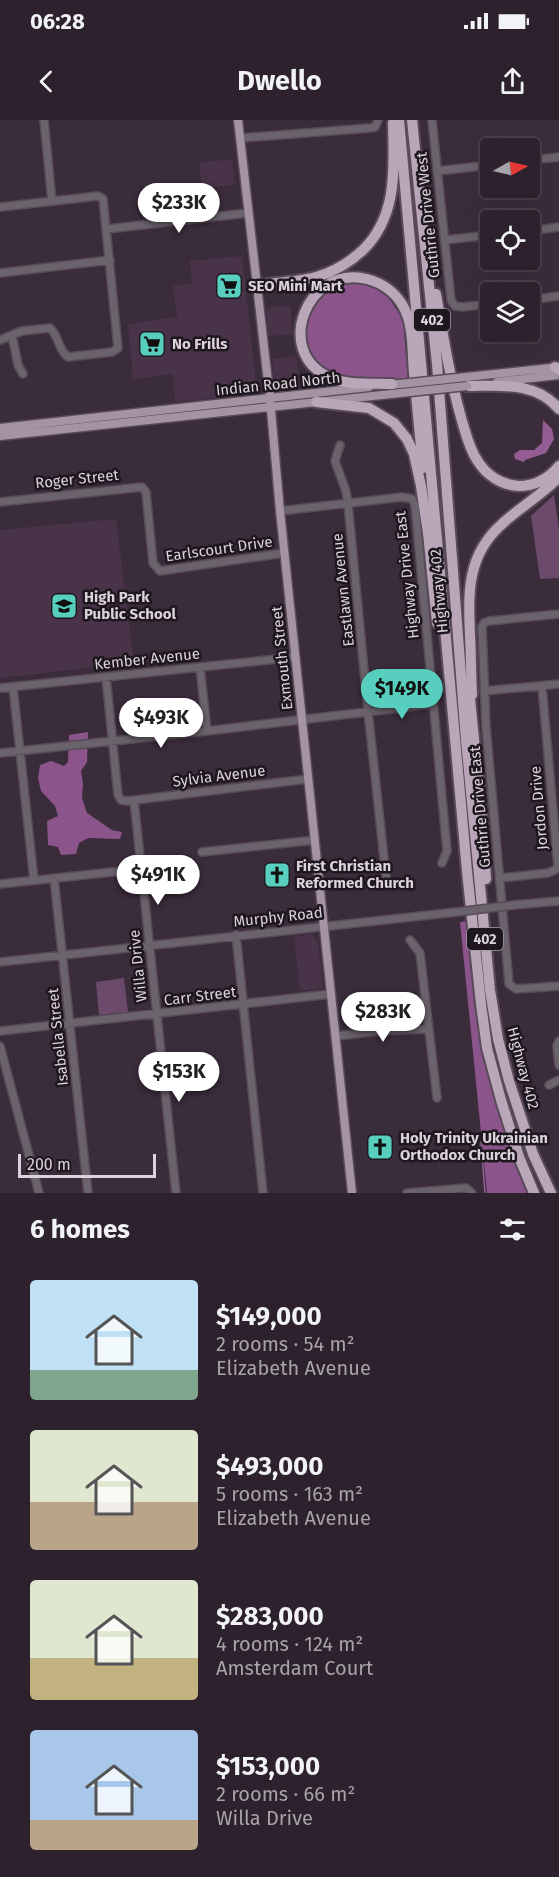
<!DOCTYPE html>
<html lang="en">
<head>
<meta charset="utf-8">
<style>
	body { margin:0; font-family:"Fira Sans",sans-serif; background:#382e38; color:#f1f3f6; height:100vh; display:flex; flex-direction:column; font-size:22px; white-space:nowrap }
	* { box-sizing:border-box; margin:0 }
	p { font-size:20px; color:#a6a3a9 }
	.icon { flex:none; width:33px; height:33px; fill:none; stroke:currentColor; stroke-width:2; stroke-linecap:round; stroke-linejoin:round }
	.map { position:relative; height:1073px; overflow:hidden }
	.side { display:flex; flex-direction:column; background:#2c212c; flex:1 }
	.side>* { flex:none }
	.needle { width:39px; rotate:82deg }
	.controls { position:absolute; left:480px; top:18px; display:grid; gap:12px }
	.controls a { display:grid; place-items:center; width:60px; height:60px; border-radius:6px; background:#2c212c; box-shadow:0 6px 24px #0002,0 0 0 2px #483e48; font-size:30px }
	.scale { position:absolute; left:18px; bottom:15px; width:138px; box-sizing:border-box; padding-left:6px; border:3px solid #dcd2dc; border-top:0; font-size:16px; line-height:21px; white-space:nowrap; color:#dcd2dc; -webkit-text-stroke:4px #1e171e; paint-order:stroke }
	.price { position:absolute; translate:-50% -51px; padding:0 14px; border-radius:21px; background:#fff; color:#222; font-size:20px; line-height:39px; filter:drop-shadow(0 2px 3px #0008) }
	.price::after { content:''; position:absolute; left:50%; top:36px; width:18px; height:14px; margin-left:-9px; background:inherit; clip-path:polygon(0 0,100% 0,50% 100%) }
	.price.current { background:#58cebf; color:#111 }
	ul { padding:0; list-style:none }
	li { display:flex; align-items:center; gap:18px; height:150px; padding:0 30px }
	li span { display:grid; place-items:center; flex:none; width:168px; height:120px; border-radius:6px; color:#555 }
	li>.icon { margin-inline-start:auto }
	span .icon { width:72px; height:72px; fill:#fffc; stroke-width:1 }
	li b { font-size:26px }
	h2 { display:flex; justify-content:space-between; align-items:center; height:72px; padding:0 30px; font-size:26px }
	.status { display:flex; justify-content:space-between; align-items:center; height:42px; padding:0 30px; background:#2c212c; direction:ltr }
	.status svg { height:16px; fill:currentColor }
	header { display:flex; justify-content:space-between; align-items:center; height:78px; padding:0 30px; background:#2c212c; font-size:27px; font-weight:700 }
	.map>svg:first-child { display:block }
	.built { fill:#483348 }
	.green { fill:#6b4a6c }
	.forest { fill:#8b558c }
	.water { fill:#935d94 }
	.lines { fill:none; stroke-linecap:round; stroke-linejoin:round }
	.stream { stroke:#935d94; stroke-width:1.5 }
	.minor-casing { stroke:#584a58; stroke-width:10 }
	.major-casing { stroke:#584a58; stroke-width:11 }
	.highway-casing { stroke:#584a58; stroke-width:14 }
	.minor { stroke:#6b636b; stroke-width:7 }
	.major { stroke:#a393a3; stroke-width:8 }
	.highway { stroke:#b9a6b9; stroke-width:10 }
	.minor-bridge-casing { stroke:#584a58; stroke-width:10; stroke-linecap:butt }
	.major-bridge-casing { stroke:#584a58; stroke-width:11; stroke-linecap:butt }
	.minor-bridge { stroke:#6b636b; stroke-width:7 }
	.major-bridge { stroke:#a393a3; stroke-width:8 }
	.labels { text-anchor:middle; dominant-baseline:central; stroke-width:5; stroke-linejoin:round; paint-order:stroke }
	.shield { fill:#1e171e; stroke:#a39aa3; stroke-width:1.5 }
	.shield-label { font-size:14px; font-weight:bold; fill:#dcd2dc }
	.street-label { font-size:15px; fill:#dcd2dc; stroke:#1e171e }
	.poi-label { font-size:15px; font-weight:bold; fill:#dcd2dc; stroke:#1e171e; text-anchor:start }
</style>
</head>
<body>
<div class="status"><b>06:28</b><svg viewBox="0 0 49 12"><path d="M0 12V9h3v3zM5 12V6h3v6zM10 12V3h3v9zM15 12V0h3v12zM26 1h20v11H26zM47 4h2v5h-2z"/></svg></div>
<header><svg class="icon" aria-label="back" viewBox="0 0 24 24"><path d="M15 5l-7 7 7 7"/></svg>Dwello<svg class="icon" aria-label="share" viewBox="0 0 24 24"><path d="M12 15V3M7 8l5-5 5 5M5 13v7h14v-7"/></svg></header>
<div class="map">
<svg width="559" height="1073" viewBox="0 0 559 1073">
	<rect width="100%" height="100%" fill="#3b2c3b"/>
	<path class="built" d="M232,39L235,65L202,68L199,43Z
		M242,136L257,273L175,282L173,254L133,259L128,204L177,197L173,166L192,163L190,141Z
		M290,186L293,214L268,216L266,188Z
		M296,236L300,266L275,268L272,239Z
		M116,399L134,543L0,558V410Z
		M312,814L318,823L323,868L300,871L294,817Z"/>
	<path class="green" d="M554,375L559,409V458L540,459L531,396Z
		M124,858L128,892L99,895L96,862Z"/>
	<path class="forest" d="M352,162H370L383,170L403,199L408,260L355,258L330,253L314,241L304,220L309,188L319,177L335,167Z
		M88,612L87,642L81,651L83,664L82,678L87,693L112,710L122,712L120,719L88,718L79,723L76,734L61,735L58,727L48,725L47,701L58,696L55,686L41,671L38,658L40,645L51,641L64,646L68,642L69,615Z
		M466,801L479,906L491,968L529,1073H487L460,802Z"/>
	<path class="water" d="M543,300L552,309L554,319L546,333L525,340L524,342L515,339L514,334L520,330H534L542,323Z"/>
	<g class="lines">
		<path class="stream" d="M481,1022L485,1073"/>
		<defs>
			<path id="minor" d="M44,0L52,81
				M432,0L451,180L455,186L462,187L490,184
				M240,18L370,8L375,7L378,0
				M530,40L559,37
				M437,51L490,45
				M0,87L98,76L103,79L118,228L112,232L68,237C58,230 59,216 50,208L22,211L0,220
				M107,109L248,93
				M530,111L559,107
				M445,120L490,115
				M0,153L110,140
				M530,180L559,176
				M12,215L18,245L23,254
				M340,325L335,341L346,371L348,384L368,591L386,757
				M0,382L142,367L146,372L153,443L160,451L284,433
				M280,391L402,377L412,379L415,385L447,731L442,743
				M559,494L489,501L484,503L482,507L486,606L509,864L516,869L559,866
				M200,547L207,611
				M106,557L118,675L121,680L127,681L308,659
				M13,567L34,760
				M0,568L296,537
				M484,571L559,564
				M0,633L207,611L433,584
				M134,680L176,1073
				M202,732L315,720
				M54,758L88,1073
				M500,758L548,753L555,750L558,747L542,566
				M0,764L141,749
				M514,785L559,781
				M236,815L263,1073
				M410,820L420,833L437,978
				M0,842L457,792
				M0,911L331,874
				M336,916L379,911L428,909
				M559,921L557,926L559,945
				M0,926L39,1073
				M549,965L559,960
				M407,1073L466,1068L472,1073"/>
			<path id="major" d="M238,0L270,279L280,391L352,1073
				M466,257L559,247
				M497,262L559,255
				M388,265L410,263
				M0,308L369,267
				M0,316L410,272"/>
			<path id="highway" d="M399,0L467,751L481,884L487,928L501,980L519,1037L534,1073
				M412,0L437,244L466,620L490,870L498,919L509,961L533,1034L551,1073
				M256,165C275,163 297,162 316,157C334,152 349,143 363,130C398,96 394,48 393,3
				M436,174C443,216 450,259 462,301C466,314 469,328 477,340C486,355 501,365 519,366C535,366 549,358 559,346
				M555,247L559,249
				M392,264C373,263 348,266 329,257C273,232 307,144 367,159C382,163 395,172 403,186C414,205 412,231 414,253C417,285 420,316 423,348
				M467,266C500,266 536,261 559,289
				M316,282L369,288L394,303L407,319L414,334L421,366L428,413L437,503
				M469,569L481,689L486,759
				M472,575C471,555 471,535 470,515C468,472 467,435 502,404C520,387 542,375 559,357"/>
		</defs>
		<use href="#minor" class="minor-casing"/>
		<use href="#major" class="major-casing"/>
		<use href="#highway" class="highway-casing"/>
		<use href="#minor" class="minor"/>
		<use href="#major" class="major"/>
		<use href="#highway" class="highway"/>
		<defs>
			<path id="minor-bridge" d="M457,792L514,785"/>
			<path id="major-bridge" d="M410,263L466,257
				M410,272L467,266"/>
		</defs>
		<use href="#minor-bridge" class="minor-bridge-casing"/>
		<use href="#major-bridge" class="major-bridge-casing"/>
		<use href="#minor-bridge" class="minor-bridge"/>
		<use href="#major-bridge" class="major-bridge"/>
	</g>
	<defs>
		<symbol id="supermarket-square" viewBox="-11 -11 22 22"><rect x="-9" y="-9" width="18" height="18" rx="4" fill="#58cebf" stroke="#1e171e"/><path d="M-6-5.5h2.5l.6 2H6L4.5 2H-2.5L-4.4-4H-6ZM-1.5 3.2a1.3 1.3 0 1 0 .1 0ZM3 3.2a1.3 1.3 0 1 0 .1 0Z" fill="#111"/></symbol>
		<symbol id="school-square" viewBox="-11 -11 22 22"><rect x="-9" y="-9" width="18" height="18" rx="4" fill="#58cebf" stroke="#1e171e"/><path d="M0-5L7-2L0 1L-7-2ZM-4 1L0 2.5L4 1V4Q0 6-4 4Z" fill="#111"/></symbol>
		<symbol id="church-square" viewBox="-11 -11 22 22"><rect x="-9" y="-9" width="18" height="18" rx="4" fill="#58cebf" stroke="#1e171e"/><path d="M-1.2-6h2.4v3.5h3.3v2.4h-3.3V6h-2.4V-.1h-3.3v-2.4h3.3Z" fill="#111"/></symbol>
	</defs>
	<g fill-rule="evenodd">
		<use href="#supermarket-square" x="214" y="151" width="30" height="30"/>
		<use href="#supermarket-square" x="137" y="209" width="30" height="30"/>
		<use href="#school-square" x="49" y="471" width="30" height="30"/>
		<use href="#church-square" x="262" y="740" width="30" height="30"/>
		<use href="#church-square" x="365" y="1012" width="30" height="30"/>
	</g>
	<g class="labels">
		<g class="shield">
			<rect x="414" y="189" width="36" height="22" rx="4.5"/>
			<rect x="467" y="808" width="36" height="22" rx="4.5"/>
		</g>
		<g class="shield-label">
			<text x="432" y="200">402</text>
			<text x="485" y="819">402</text>
		</g>
		<g class="street-label">
			<text transform="translate(428 95) rotate(-96)">Guthrie Drive West</text>
			<text transform="translate(278 264) rotate(-6)">Indian Road North</text>
			<text transform="translate(77 359) rotate(-6)">Roger Street</text>
			<text transform="translate(219 429) rotate(-8)">Earlscourt Drive</text>
			<text transform="translate(407 455) rotate(-96)">Highway Drive East</text>
			<text transform="translate(343 470) rotate(-96)">Eastlawn Avenue</text>
			<text transform="translate(439 471) rotate(-95)">Highway 402</text>
			<text transform="translate(282 538) rotate(-96)">Exmouth Street</text>
			<text transform="translate(147 539) rotate(-6)">Kember Avenue</text>
			<text transform="translate(219 656) rotate(-7)">Sylvia Avenue</text>
			<text transform="translate(480 687) rotate(-95)">Guthrie Drive East</text>
			<text transform="translate(539 688) rotate(-95)">Jordon Drive</text>
			<text transform="translate(278 797) rotate(-6)">Murphy Road</text>
			<text transform="translate(138 846) rotate(-96)">Willa Drive</text>
			<text transform="translate(200 876) rotate(-7)">Carr Street</text>
			<text transform="translate(58 917) rotate(-96)">Isabella Street</text>
			<text transform="translate(523 948) rotate(75)">Highway 402</text>
		</g>
		<g class="poi-label">
			<text x="248" y="166">SEO Mini Mart</text>
			<text x="172" y="224">No Frills</text>
			<text x="84" y="477">High Park<tspan x="84" dy="17">Public School</tspan></text>
			<text x="296" y="746">First Christian<tspan x="296" dy="17">Reformed Church</tspan></text>
			<text x="400" y="1018">Holy Trinity Ukrainian<tspan x="400" dy="17">Orthodox Church</tspan></text>
		</g>
	</g>
</svg>
<div class="controls">
<a><svg class="needle" viewBox="-14 -14 28 28"><path d="M0-13l5 13h-10z" fill="#e53935"/><path d="M0 13l5-13h-10z" fill="#a6a3a9"/></svg></a>
<a><svg class="icon" aria-label="locate" viewBox="0 0 24 24"><circle cx="12" cy="12" r="6"/><path d="M12 2v4M12 18v4M2 12h4M18 12h4"/></svg></a>
<a><svg class="icon" aria-label="layers" viewBox="0 0 24 24"><path d="M12 4l9 5-9 5-9-5zM3 14l9 5 9-5"/></svg></a>
</div>
<div class="scale">200 m</div>
<b class="price" style="left:179px;top:114px">$233K</b>
<b class="price current" style="left:402px;top:600px">$149K</b>
<b class="price" style="left:161px;top:629px">$493K</b>
<b class="price" style="left:158px;top:786px">$491K</b>
<b class="price" style="left:383px;top:923px">$283K</b>
<b class="price" style="left:179px;top:983px">$153K</b>
</div>
<section class="side">
<h2>6 homes<svg class="icon" aria-label="filters" viewBox="0 0 24 24"><path d="M4 7h16M4 17h16"/><circle cx="9" cy="7" r="2"/><circle cx="15" cy="17" r="2"/></svg></h2>
<ul>
<li><span style="background:linear-gradient(#bfe0f5 75%,#7fa58c 0)"><svg class="icon" aria-label="home" viewBox="0 0 24 24"><path d="M3 11l9-7 9 7M6 9v11h12V9"/></svg></span><div><b>$149,000</b><p>2 rooms · 54 m²</p><p>Elizabeth Avenue</p></div></li>
<li><span style="background:linear-gradient(#dfe7d0 60%,#b9a48a 0)"><svg class="icon" aria-label="home" viewBox="0 0 24 24"><path d="M3 11l9-7 9 7M6 9v11h12V9"/></svg></span><div><b>$493,000</b><p>5 rooms · 163 m²</p><p>Elizabeth Avenue</p></div></li>
<li><span style="background:linear-gradient(#dfe7d0 65%,#c2b280 0)"><svg class="icon" aria-label="home" viewBox="0 0 24 24"><path d="M3 11l9-7 9 7M6 9v11h12V9"/></svg></span><div><b>$283,000</b><p>4 rooms · 124 m²</p><p>Amsterdam Court</p></div></li>
<li><span style="background:linear-gradient(#a9c7e8 75%,#b9a48a 0)"><svg class="icon" aria-label="home" viewBox="0 0 24 24"><path d="M3 11l9-7 9 7M6 9v11h12V9"/></svg></span><div><b>$153,000</b><p>2 rooms · 66 m²</p><p>Willa Drive</p></div></li>
</ul>
</section>
</body>
</html>
